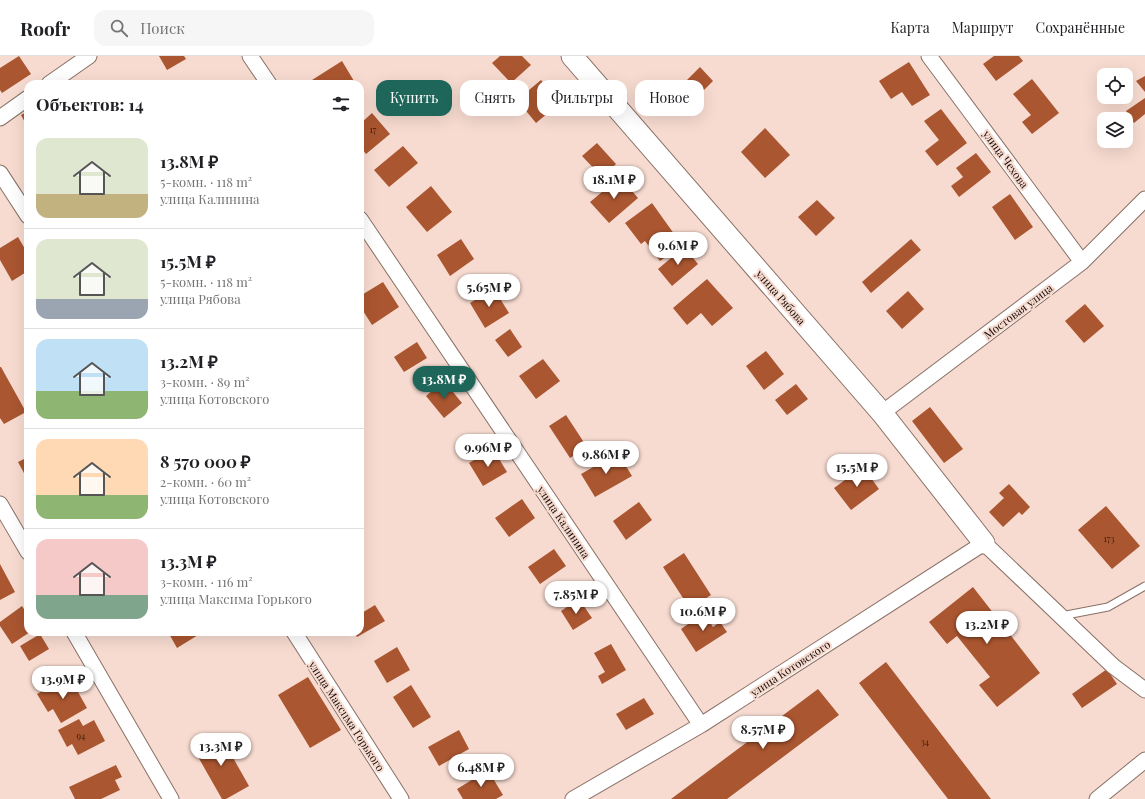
<!DOCTYPE html>
<html lang="ru">
<head>
<meta charset="utf-8">
<style>
	body { margin:0; font-family:"Playfair Display",serif; background:#f6f6f6; color:#202124; height:100vh; display:flex; flex-direction:column; font-size:15px; white-space:nowrap }
	* { box-sizing:border-box; margin:0 }
	p { font-size:13px; color:#757577 }
	.icon { flex:none; width:22px; height:22px; fill:none; stroke:currentColor; stroke-width:2; stroke-linecap:round; stroke-linejoin:round }
	.map { position:relative; flex:1; overflow:hidden }
	.panel { position:absolute; left:24px; top:24px; width:340px; height:556px; display:flex; flex-direction:column; background:#fff; border-radius:12px; box-shadow:0 4px 16px #0002 }
	.panel>* { flex:none }
	.hud { position:absolute; left:376px; top:24px; width:380px; height:36px; display:flex; gap:8px }
	.controls { position:absolute; left:1097px; top:12px; display:grid; gap:8px }
	.controls a { display:grid; place-items:center; width:36px; height:36px; border-radius:8px; background:#fff; box-shadow:0 4px 16px #0002; font-size:20px }
	.price { position:absolute; translate:-50% -34px; padding:0 9px; border-radius:14px; background:#fff; color:#222; font-size:13px; line-height:26px; filter:drop-shadow(0 1px 2px #0008) }
	.price::after { content:''; position:absolute; left:50%; top:24px; width:12px; height:9px; margin-left:-6px; background:inherit; clip-path:polygon(0 0,100% 0,50% 100%) }
	.price.on { background:#1e655a; color:#fff }
	ul { padding:0; list-style:none }
	li { display:flex; align-items:center; gap:12px; height:100px; padding:0 12px }
	li+li { border-top:1px solid #e0e0e0 }
	li span { display:grid; place-items:center; flex:none; width:112px; height:80px; border-radius:12px; color:#555 }
	li>.icon { margin-inline-start:auto }
	span .icon { width:48px; height:48px; fill:#fffc; stroke-width:1 }
	li b { font-size:17px }
	h2 { display:flex; justify-content:space-between; align-items:center; height:48px; padding:0 12px; font-size:17px }
	.pill { padding:0 14px; border-radius:12px; background:#fff; box-shadow:0 4px 16px #0002; font-size:14px; line-height:36px }
	.pill.on { background:#1e655a; color:#fff }
	header { display:flex; align-items:center; gap:24px; box-sizing:border-box; height:56px; padding:0 20px; background:#fff; border-bottom:1px solid #e0e0e0 }
	header strong { font-size:19px }
	nav { display:flex; gap:22px; margin-inline-start:auto; font-size:14px }
	.search { width:280px; height:36px; background:#f6f6f6; display:flex; align-items:center; gap:10px; box-sizing:border-box; padding:0 14px; border-radius:12px; color:#757577; font-size:15px }
	.map>svg:first-child { display:block }
	.building { fill:#aa5630 }
	.lines { fill:none; stroke-linecap:round; stroke-linejoin:round }
	.lane-casing { stroke:#897066; stroke-width:9 }
	.street-casing { stroke:#897066; stroke-width:17 }
	.secondary-casing { stroke:#897066; stroke-width:23 }
	.lane { stroke:#fff; stroke-width:7 }
	.street { stroke:#fff; stroke-width:15 }
	.secondary { stroke:#fff; stroke-width:21 }
	.labels { text-anchor:middle; dominant-baseline:central; stroke-width:4; stroke-linejoin:round; paint-order:stroke }
	.number-label { font-size:9px; fill:#391d11 }
	.street-label { font-size:11px; fill:#130a07; stroke:#f7dbd0 }
</style>
</head>
<body>
<header>
<strong>Roofr</strong>
<div class="search"><svg class="icon" aria-label="search" viewBox="0 0 24 24"><circle cx="10" cy="10" r="6"/><path d="M15 15l6 6"/></svg>Поиск</div>
<nav><a>Карта</a><a>Маршрут</a><a>Сохранённые</a></nav>
</header>
<div class="map">
<svg width="1145" height="743" viewBox="0 0 1145 743">
	<rect width="100%" height="100%" fill="#f7dbd0"/>
	<path class="building" d="M19,0L31,18L2,37L0,34V12Z
		M159,0H184L186,3L167,14Z
		M500,0H522L531,9L511,27L492,7Z
		M994,0H1019L1023,5L996,25L983,8Z
		M342,5L354,25L348,28H315L312,24Z
		M909,6L930,39L912,50L902,36L891,43L879,25Z
		M700,11L713,25L694,44L681,30Z
		M1145,20V36L1136,25Z
		M1032,23L1059,57L1032,78L1022,66L1031,59L1013,38Z
		M541,24L560,47L536,67L517,44Z
		M1145,42V58L1134,67L1126,55Z
		M941,53L967,87L937,110L925,95L939,84L924,65Z
		M28,55V72L21,59Z
		M372,57L390,78L366,98L360,90V68Z
		M765,72L790,99L765,122L741,96Z
		M597,87L616,108L602,121L582,100Z
		M403,90L418,107L389,131L374,114Z
		M976,97L991,116L959,141L951,130L963,121L956,112Z
		M620,121L638,142L609,167L590,146Z
		M431,130L452,156L427,176L406,151Z
		M1010,138L1033,171L1015,184L992,151Z
		M817,144L835,162L816,180L798,161Z
		M652,147L682,189L660,205L645,185L641,188L625,167Z
		M18,181L28,198V215L12,225L0,204V192Z
		M461,183L474,203L450,220L437,199Z
		M911,183L921,194L871,237L862,226Z
		M684,191L698,208L672,230L658,213Z
		M707,223L733,252L712,270L701,257L687,269L673,252Z
		M383,226L399,251L372,269L360,250V240Z
		M494,233L509,257L485,272L470,247Z
		M908,235L924,253L902,273L886,255Z
		M1085,248L1104,270L1084,287L1065,265Z
		M510,273L522,291L508,301L495,284Z
		M417,286L427,302L404,316L394,301Z
		M766,295L784,318L764,334L746,310Z
		M543,303L560,325L536,343L519,320Z
		M0,311H1L26,356L4,368L0,362Z
		M444,325L462,347L444,362L426,340Z
		M796,328L808,343L787,359L775,344Z
		M930,351L963,393L944,407L912,365Z
		M566,359L587,391L570,402L549,370Z
		M493,393L507,416L483,430L469,407Z
		M618,397L632,420L595,441L581,418Z
		M28,401V418L25,419L18,406Z
		M863,411L879,433L851,454L834,432Z
		M1009,428L1030,451L1022,459L1019,456L1003,471L989,456L1004,442L999,437Z
		M522,443L535,462L509,481L495,462Z
		M639,446L652,464L626,484L613,465Z
		M1106,450L1140,490L1112,513L1078,474Z
		M554,493L566,510L540,528L528,511Z
		M684,497L711,539L690,553L663,511Z
		M0,508L15,536L0,544Z
		M973,531L1040,617L997,651L979,629L990,621L957,580L947,588L929,566Z
		M579,543L592,562L573,574L561,555Z
		M375,549L385,565L357,581L354,576H360V558Z
		M22,550L28,559V576H30L12,588L0,570V566Z
		M704,557L713,571L720,566L727,576L696,596L681,573Z
		M168,576H203L177,592Z
		M40,578L49,593L29,605L20,590Z
		M611,588L626,614L602,628L598,620L605,616L594,597Z
		M397,591L410,614L387,627L374,605Z
		M886,606L991,743H948L859,627Z
		M1107,613L1117,628L1082,652L1072,638Z
		M69,620L87,652L61,667L53,653L48,656L37,638Z
		M308,621L341,674L310,692L278,639Z
		M411,629L431,661L413,672L393,641Z
		M818,633L839,659L727,743H671Z
		M644,642L654,658L626,674L616,658Z
		M79,663L83,670L94,664L105,685L78,699L72,688L67,691L58,674Z
		M459,674L469,693L439,710L428,691Z
		M219,677L249,730L226,743H222L193,692Z
		M116,709L122,721L115,724L120,734L101,743H75L69,731Z
		M488,714L503,739L496,743H463L457,733Z"/>
	<g class="lines">
		<defs>
			<path id="lane" d="M1061,560L1108,551L1145,530"/>
			<path id="street" d="M250,0L269,28
				M929,0L1082,206
				M49,28L89,0
				M0,62L28,42
				M0,117L28,160
				M360,163L701,669
				M882,357L1082,206L1145,143
				M0,448L28,496
				M74,576L171,743
				M294,576L401,743
				M573,743L701,669L984,487L1113,610L1145,634
				M1097,743L1145,704"/>
			<path id="secondary" d="M572,0L882,357L984,487"/>
		</defs>
		<use href="#lane" class="lane-casing"/>
		<use href="#street" class="street-casing"/>
		<use href="#secondary" class="secondary-casing"/>
		<use href="#lane" class="lane"/>
		<use href="#street" class="street"/>
		<use href="#secondary" class="secondary"/>
	</g>
	<g class="labels">
		<g class="number-label">
			<text x="373" y="73">17</text>
			<text x="1109" y="482">173</text>
			<text x="81" y="679">94</text>
			<text x="925" y="685">34</text>
		</g>
		<g class="street-label">
			<text transform="translate(1006 103) rotate(54)">улица Чехова</text>
			<text transform="translate(781 241) rotate(49)">улица Рябова</text>
			<text transform="translate(1018 255) rotate(-37)">Мостовая улица</text>
			<text transform="translate(564 466) rotate(56)">улица Калинина</text>
			<text transform="translate(790 612) rotate(-33)">улица Котовского</text>
			<text transform="translate(347 660) rotate(57)">улица Максима Горького</text>
		</g>
	</g>
</svg>
<div class="controls">
<a><svg class="icon" aria-label="locate" viewBox="0 0 24 24"><circle cx="12" cy="12" r="6"/><path d="M12 2v4M12 18v4M2 12h4M18 12h4"/></svg></a>
<a><svg class="icon" aria-label="layers" viewBox="0 0 24 24"><path d="M12 4l9 5-9 5-9-5zM3 14l9 5 9-5"/></svg></a>
</div>
<b class="price" style="left:614px;top:144px">18.1M ₽</b>
<b class="price" style="left:678px;top:210px">9.6M ₽</b>
<b class="price" style="left:489px;top:252px">5.65M ₽</b>
<b class="price on" style="left:444px;top:344px">13.8M ₽</b>
<b class="price" style="left:488px;top:412px">9.96M ₽</b>
<b class="price" style="left:606px;top:419px">9.86M ₽</b>
<b class="price" style="left:857px;top:432px">15.5M ₽</b>
<b class="price" style="left:576px;top:559px">7.85M ₽</b>
<b class="price" style="left:703px;top:576px">10.6M ₽</b>
<b class="price" style="left:987px;top:589px">13.2M ₽</b>
<b class="price" style="left:63px;top:644px">13.9M ₽</b>
<b class="price" style="left:763px;top:694px">8.57M ₽</b>
<b class="price" style="left:221px;top:711px">13.3M ₽</b>
<b class="price" style="left:481px;top:732px">6.48M ₽</b>
<div class="hud">
<a class="pill on">Купить</a>
<a class="pill">Снять</a>
<a class="pill">Фильтры</a>
<a class="pill">Новое</a>
</div>
<section class="panel">
<h2>Объектов: 14<svg class="icon" aria-label="filters" viewBox="0 0 24 24"><path d="M4 7h16M4 17h16"/><circle cx="9" cy="7" r="2"/><circle cx="15" cy="17" r="2"/></svg></h2>
<ul>
<li><span style="background:linear-gradient(#dfe7d0 70%,#c2b280 0)"><svg class="icon" aria-label="home" viewBox="0 0 24 24"><path d="M3 11l9-7 9 7M6 9v11h12V9"/></svg></span><div><b>13.8M ₽</b><p>5-комн. · 118 m²</p><p>улица Калинина</p></div></li>
<li><span style="background:linear-gradient(#dfe7d0 75%,#9aa5b1 0)"><svg class="icon" aria-label="home" viewBox="0 0 24 24"><path d="M3 11l9-7 9 7M6 9v11h12V9"/></svg></span><div><b>15.5M ₽</b><p>5-комн. · 118 m²</p><p>улица Рябова</p></div></li>
<li><span style="background:linear-gradient(#bfe0f5 65%,#8fb573 0)"><svg class="icon" aria-label="home" viewBox="0 0 24 24"><path d="M3 11l9-7 9 7M6 9v11h12V9"/></svg></span><div><b>13.2M ₽</b><p>3-комн. · 89 m²</p><p>улица Котовского</p></div></li>
<li><span style="background:linear-gradient(#ffd9b3 70%,#8fb573 0)"><svg class="icon" aria-label="home" viewBox="0 0 24 24"><path d="M3 11l9-7 9 7M6 9v11h12V9"/></svg></span><div><b>8 570 000 ₽</b><p>2-комн. · 60 m²</p><p>улица Котовского</p></div></li>
<li><span style="background:linear-gradient(#f6c9c9 70%,#7fa58c 0)"><svg class="icon" aria-label="home" viewBox="0 0 24 24"><path d="M3 11l9-7 9 7M6 9v11h12V9"/></svg></span><div><b>13.3M ₽</b><p>3-комн. · 116 m²</p><p>улица Максима Горького</p></div></li>
</ul>
</section>
</div>
</body>
</html>
